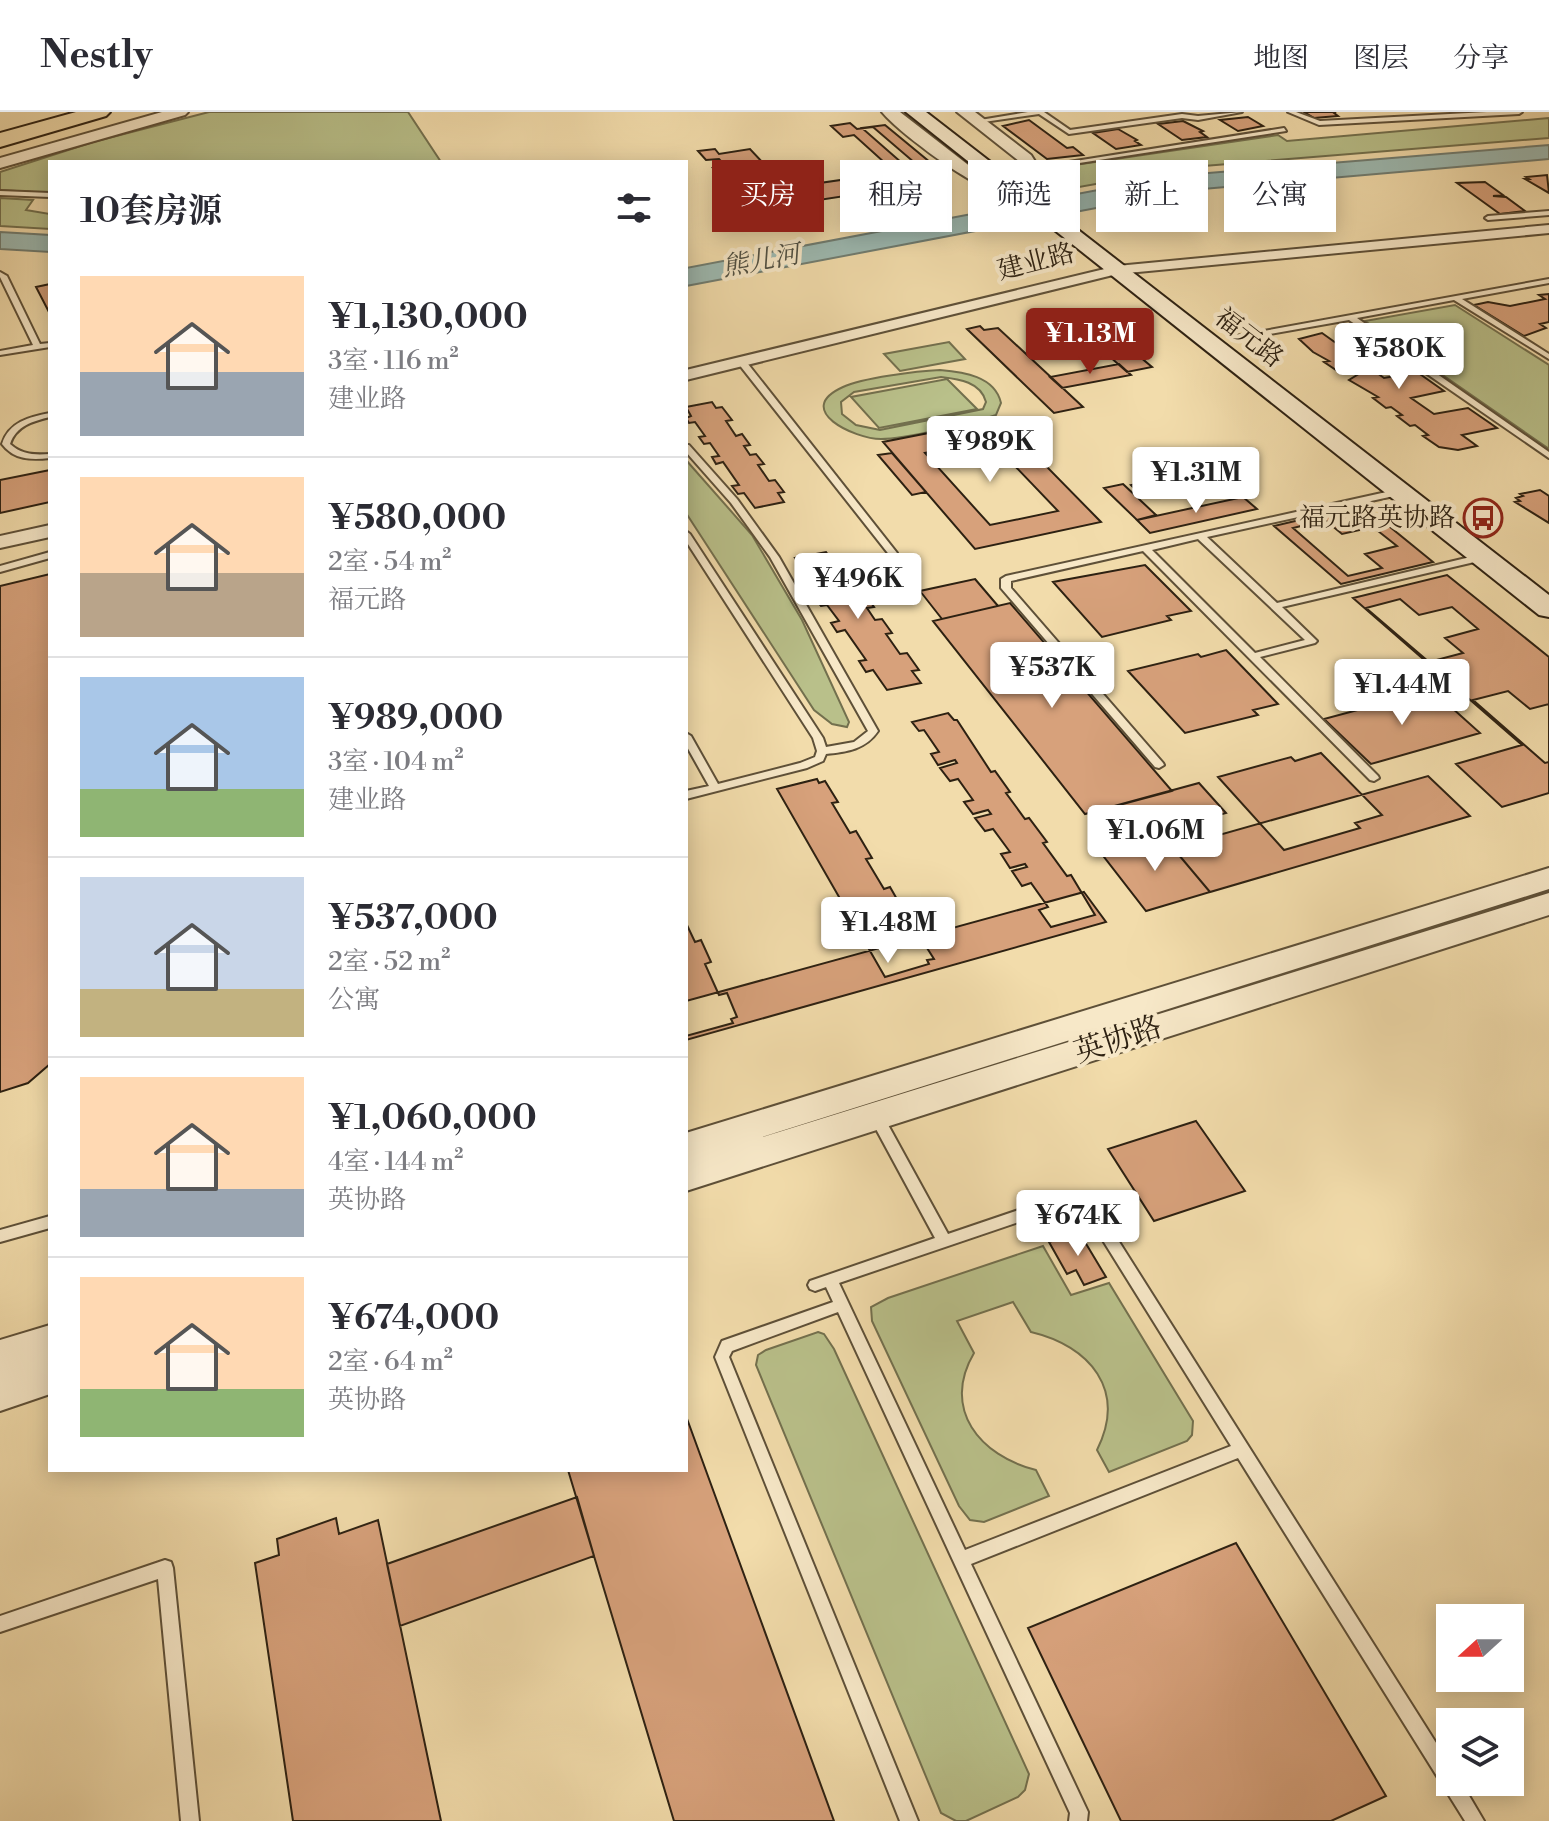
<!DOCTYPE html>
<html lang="zh">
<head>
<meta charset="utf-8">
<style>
	body { margin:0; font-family:"Libre Bodoni","Noto Serif SC",serif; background:#f2f2f3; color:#2b2b33; height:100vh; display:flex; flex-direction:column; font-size:30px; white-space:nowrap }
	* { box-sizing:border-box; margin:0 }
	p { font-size:26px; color:#7c7c81 }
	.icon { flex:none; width:44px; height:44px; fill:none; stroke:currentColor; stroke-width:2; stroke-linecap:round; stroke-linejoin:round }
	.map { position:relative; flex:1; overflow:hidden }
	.side { position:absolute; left:48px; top:48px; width:640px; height:1312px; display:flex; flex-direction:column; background:#fff; border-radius:0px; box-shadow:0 4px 20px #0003 }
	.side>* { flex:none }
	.guide { position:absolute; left:712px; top:48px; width:716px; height:72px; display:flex; gap:16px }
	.needle { width:52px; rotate:249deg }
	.fabs { position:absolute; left:1436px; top:1492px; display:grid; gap:16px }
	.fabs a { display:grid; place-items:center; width:88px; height:88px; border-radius:0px; background:#fff; box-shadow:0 4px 20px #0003; font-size:40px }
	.price { position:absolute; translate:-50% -68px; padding:0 18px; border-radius:8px; background:#fff; color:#222; font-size:26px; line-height:52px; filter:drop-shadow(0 2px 4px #0008) }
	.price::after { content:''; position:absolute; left:50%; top:48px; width:24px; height:18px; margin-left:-12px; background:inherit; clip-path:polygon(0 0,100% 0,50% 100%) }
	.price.current { background:#8f2418; color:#fff }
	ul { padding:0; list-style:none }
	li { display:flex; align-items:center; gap:24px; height:200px; padding:0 32px }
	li+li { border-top:2px solid #e1e1e2 }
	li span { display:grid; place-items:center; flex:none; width:224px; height:160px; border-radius:0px; color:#555 }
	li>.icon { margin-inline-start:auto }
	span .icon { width:96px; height:96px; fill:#fffc; stroke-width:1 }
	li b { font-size:34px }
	h2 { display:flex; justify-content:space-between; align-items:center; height:96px; padding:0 32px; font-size:34px }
	.tag { padding:0 28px; border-radius:0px; background:#fff; box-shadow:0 4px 20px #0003; font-size:28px; line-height:72px }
	.tag.current { background:#8f2418; color:#fff }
	header { display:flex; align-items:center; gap:48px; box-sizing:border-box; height:112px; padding:0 40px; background:#fff; border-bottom:2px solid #e1e1e2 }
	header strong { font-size:38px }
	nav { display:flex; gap:44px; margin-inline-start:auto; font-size:28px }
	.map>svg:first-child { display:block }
	.green { fill:#b9c08a; stroke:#73704e; stroke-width:2; fill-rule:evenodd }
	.water { fill:#9dbab2; stroke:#707d72; stroke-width:2 }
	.building { fill:#d7a17b; stroke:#2d2112; stroke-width:2; fill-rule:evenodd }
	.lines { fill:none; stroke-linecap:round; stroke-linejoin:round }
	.service-casing { stroke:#5e5038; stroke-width:4 }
	.minor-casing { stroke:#5e5038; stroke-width:4 }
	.tertiary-casing { stroke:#5e5038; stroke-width:4 }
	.secondary-casing { stroke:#2d2112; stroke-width:4 }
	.trunk-casing { stroke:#2d2112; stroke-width:4 }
	.service { fill:#f7e8c8; fill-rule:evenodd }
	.minor { fill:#f7e8c8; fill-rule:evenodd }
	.tertiary { fill:#f7e8c8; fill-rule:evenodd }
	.secondary { fill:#f7e8c8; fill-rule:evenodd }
	.trunk { fill:#f2dcab; fill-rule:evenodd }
	.labels { text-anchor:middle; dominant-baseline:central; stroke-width:8; stroke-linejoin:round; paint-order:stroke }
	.far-water-label { font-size:26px; font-style:italic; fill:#4f4f42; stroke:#f7e8c8 }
	.far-street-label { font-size:26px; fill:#2d2112; stroke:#f7e8c8 }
	.far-poi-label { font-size:26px; fill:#2d2112; stroke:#f7e8c8; text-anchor:end }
	.street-label { font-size:30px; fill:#2d2112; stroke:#f7e8c8 }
</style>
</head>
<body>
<header>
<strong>Nestly</strong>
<nav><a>地图</a><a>图层</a><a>分享</a></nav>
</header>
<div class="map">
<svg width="1549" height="1709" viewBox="0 0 1549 1709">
	<rect width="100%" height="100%" fill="#f2dcab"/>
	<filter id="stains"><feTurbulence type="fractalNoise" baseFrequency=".0025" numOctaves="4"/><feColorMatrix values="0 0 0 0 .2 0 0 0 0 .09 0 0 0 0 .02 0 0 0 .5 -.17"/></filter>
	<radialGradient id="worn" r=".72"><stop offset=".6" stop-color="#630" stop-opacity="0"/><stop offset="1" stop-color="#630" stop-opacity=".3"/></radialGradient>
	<path class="green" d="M209,0H408L441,50H50V81L0,78V60L93,30Z
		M1549,6V26L1191,55L1068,77L1051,66L1054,56L1278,23L1287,29Z
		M0,86L33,88L26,98L50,102V117L0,114Z
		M1455,193L1549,253V337L1365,209Z
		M949,230L965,247L900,259L884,242Z
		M940,258C963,260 995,264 1001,291L996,303C972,311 905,327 881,327C855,327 792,298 843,275C862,266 917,259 940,258ZM941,265C959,267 981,270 986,290L983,297L880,318L856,313L842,302L841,290L854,280Z
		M947,267L977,297L879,316L851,285Z
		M686,348L752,423L802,508L849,610L847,615L832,612L814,598L686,401Z
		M1043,1134L1071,1183L1109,1171L1193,1309L1192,1323L1187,1329L1109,1360L1097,1338C1127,1278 1090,1234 1031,1220L1013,1190L957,1209L974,1241C941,1297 980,1344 1036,1358L1049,1384L984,1410L970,1408L959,1394L872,1209L871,1195L888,1186Z
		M818,1220L824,1222L834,1237L1029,1662L1025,1678L1018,1685L966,1709H956L941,1701L756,1253L758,1243L766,1238Z"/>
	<path class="water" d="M1549,33V47L1191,78L686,174V156L1172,64Z
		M0,120L50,123V140L0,137Z"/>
	<path class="building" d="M1304,0H1336L1334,1L1338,4L1314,6Z
		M1248,5L1263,14L1238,19L1220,8Z
		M1029,8L1067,36L1073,35L1083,43L1047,47L1003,14Z
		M1183,9L1203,19L1200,20L1207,25L1182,28L1158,12Z
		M850,11L857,17L873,15L929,63L911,66L916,71L896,74L882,62L895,60L854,23L843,25L831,14Z
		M885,13L931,51L930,71L806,90L796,80L811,77L806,73L910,58L862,16Z
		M1118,17L1137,28L1135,29L1141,33L1116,37L1093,21Z
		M715,37L719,42L750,37L765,53L734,57L742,66L773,61L790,78L758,83L763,88L745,91L736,82L747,80L740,73L730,74L713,56L726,54L719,47L706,48L698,39Z
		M1547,63L1549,81L1525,67H1529L1526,65Z
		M1485,70L1503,83L1493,84L1506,85L1525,99L1500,102L1457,71Z
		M50,172V202L36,175Z
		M1549,182V210L1540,212L1546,216L1524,224L1474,193L1488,190L1510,194L1545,187L1539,183Z
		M1067,200L1072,205L1095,201L1109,212L1103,214L1152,255L1127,260L1072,211L1057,214L1045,204Z
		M980,214L984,218L998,216L1083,295L1054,301L967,217Z
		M1322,221L1336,231L1368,225L1394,243L1361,249L1384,266L1417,260L1444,279L1411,286L1434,302L1468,296L1497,316L1462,323L1477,334L1458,338L1439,335L1423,324L1428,323L1415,313L1410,314L1397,304L1402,303L1391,295L1386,296L1373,286L1378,285L1349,268L1357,263L1351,259L1336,258L1324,250L1329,249L1313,240L1299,227Z
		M1119,252L1131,263L1062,276L1050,265Z
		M712,290L716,296L722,295L732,308L726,309L736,324L742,322L750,333L744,334L750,343L756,342L764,352L758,353L769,369L775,368L784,380L778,381L784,390L755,396L744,381L738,382L732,374L739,373L723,350L716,352L712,345L719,344L710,331L704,332L699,325L705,324L695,310L689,311L686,306L691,304L686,295Z
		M1000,307L1101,410L975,437L883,330ZM990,328L1058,399L990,413L925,341Z
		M892,341L926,380L912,383L878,343Z
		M50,358V390L0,401V368Z
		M1199,359L1208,367L1140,382L1131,373Z
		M1123,372L1156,403L1137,408L1104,376Z
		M1540,378L1549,384V411L1515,390L1520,389L1516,386L1523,384L1520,382Z
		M1243,385L1257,397L1150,421L1137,408Z
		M1363,393L1433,450L1341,472L1274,414Z
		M1325,408L1342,422L1373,415L1397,434L1365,442L1382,456L1348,464L1293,416Z
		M826,440L831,447L837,445L850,463L844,464L857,483L864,481L874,495L867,496L875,508L882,507L892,521L886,522L900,542L907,541L919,558L912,559L921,571L887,578L873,558L866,560L859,549L866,548L845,518L837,520L831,511L839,509L827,493L821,494L814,485L822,484L808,465L801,466L797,460L803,458L795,446Z
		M1145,453L1191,499L1167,504L1171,508L1102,525L1053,470Z
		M50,462V952L28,971L0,980V474Z
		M1447,463L1549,545V681L1502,695L1456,652L1522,633L1353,486Z
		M975,467L998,494L942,507L920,479Z
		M1400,487L1419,503L1452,495L1478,517L1445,526L1463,541L1429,550L1366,496Z
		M1010,491L1172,679L1085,702L933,509Z
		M1226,538L1278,592L1253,598L1258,603L1185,621L1128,559L1198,542L1201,545Z
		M1432,578L1480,621L1371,652L1324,607Z
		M1508,579L1530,597L1549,592V650L1545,651L1473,588Z
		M948,601L954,608H957L991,660L995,659L1010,680L1006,681L1025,707L1029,706L1047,730L1043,731L1067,764L1071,763L1095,803L1051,815L1039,798L1048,795L1031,771L1022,774L1012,759L1027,755L1025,752L1010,756L1001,742L1010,740L993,717L985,719L975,706L991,702L988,698L973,702L964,690L973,688L958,667L950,669L940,656L957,651L955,648L938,653L931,642L939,640L924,618L919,619L912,610Z
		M1321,641L1382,703L1355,711L1360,716L1284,738L1218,665L1291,645L1295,649Z
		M1428,664L1470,704L1210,780L1173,736Z
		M817,667L819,671L825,669L838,690L832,691L850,721L856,719L872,746L866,747L884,777L890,775L902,796L896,797L914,827L920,825L934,847L927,848L929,852L885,865L777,677Z
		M1199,671L1226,701L1128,728L1103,697Z
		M1163,724L1210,780L1146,799L1101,741Z
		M1084,780L1106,810L686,928V889Z
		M686,811L695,830L701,828L711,850L705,852L719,883L727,881L737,905L731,907L733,911L686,924Z
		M1196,1009L1245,1079L1154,1109L1108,1037Z
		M1079,1120L1106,1165L1084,1173L1076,1158L1067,1162L1049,1130Z
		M686,1304L834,1709H674L568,1358H686Z
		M577,1385L594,1444L400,1514L387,1452Z
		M336,1406L339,1422L378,1408L441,1709H293L255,1451L279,1443L277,1427Z
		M1236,1431L1386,1684L1331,1709H1121L1028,1516Z"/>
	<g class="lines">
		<defs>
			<path id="service" d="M1028,0H1044L1070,18L1182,2L1198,4L1242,0L1198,8L1182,6L1069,22L1039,2L977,11L974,9Z
				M1288,0H1296L1320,9L1487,0H1522L1519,2L1319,13Z
				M1284,16L1286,19L1034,58L1031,56Z
				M0,79L50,81V85L0,83Z
				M1549,99V103L1488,108L1485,106L1488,104Z
				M0,160L7,164L40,232L50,231V235L0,243V239L33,233L0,165Z
				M1549,167V171L1462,187L1549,242V247L1454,188L1357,206L1549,340V346L1349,208L1236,228L1232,226L1236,224Z
				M738,247H744L897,441V445H891L738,251Z
				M50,301V305C33,309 16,314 10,332C22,343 35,343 50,342V346C31,348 14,348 2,332C9,310 29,305 50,301Z
				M686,333H689L737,387L779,445L878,619C866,637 847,640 826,642L823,649L807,656L686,687V679L709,674L686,633V621L691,624L718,672L800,651L815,645L817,639L813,626L686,429V419L690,422L823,626L826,635L854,630L868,619L770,445L731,391L686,340Z
				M1400,377L1404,380L1403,382L1207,425L1277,491L1483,442L1488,445L1483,448L1282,495L1317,529L1315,531L1260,545L1378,664L1379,666L1374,669L1370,668L1143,439L1011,469V476L1163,651L1164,653L1159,656L1155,655L1001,476V467L1006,464ZM1198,427L1305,528L1255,541L1152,438Z
				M50,440V446L0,460V454Z
				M876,999L881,1000L948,1122L1054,1086L1071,1084L1099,1098L1450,1653V1670H1461L1484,1709H1465L1238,1346L971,1452L1088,1700L1087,1709H1069L1070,1701L838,1200L732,1239L729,1245L918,1709H900L715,1245L722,1229L833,1190L826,1175L815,1179L810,1177L808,1173L810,1169L935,1126L869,1004L871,1000ZM1070,1096L1089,1106L1231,1334L965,1438L839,1171L1054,1098Z
				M50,1104V1116L0,1130V1118Z
				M165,1448L171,1450L173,1456L199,1709H181L158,1467L0,1520V1504Z"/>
			<path id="minor" d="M1549,113V121L1117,162L686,268V258L1117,154Z
				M50,413V425L0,436V424Z"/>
			<path id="tertiary" d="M162,0H188L185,3L0,56V46Z
				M882,0H900L976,59L1032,84L1029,88C997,95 903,25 882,0Z
				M957,0H975L1031,43L1056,83L1054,87H1042L1019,49Z
				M1549,756V777L740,1032L1549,781V803L686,1079V1021Z
				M50,1213V1282L0,1299V1228Z"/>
			<path id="secondary" d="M906,0H926L1549,483V505L1539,503Z"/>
			<path id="trunk" d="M76,0H110L106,4L0,35V21Z"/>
		</defs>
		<use href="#service" class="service-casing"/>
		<use href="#minor" class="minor-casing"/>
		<use href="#tertiary" class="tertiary-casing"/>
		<use href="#secondary" class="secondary-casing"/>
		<use href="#trunk" class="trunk-casing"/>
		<use href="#service" class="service"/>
		<use href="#minor" class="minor"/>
		<use href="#tertiary" class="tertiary"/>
		<use href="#secondary" class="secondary"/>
		<use href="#trunk" class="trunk"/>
	</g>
	<defs>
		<symbol id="bus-ring" viewBox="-11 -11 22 22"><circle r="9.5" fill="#f7e8c8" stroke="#8f2418" stroke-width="1.5"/><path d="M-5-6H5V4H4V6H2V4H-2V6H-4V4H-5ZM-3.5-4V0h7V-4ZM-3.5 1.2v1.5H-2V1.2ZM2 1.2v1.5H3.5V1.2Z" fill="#8f2418"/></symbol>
	</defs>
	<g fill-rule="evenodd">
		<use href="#bus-ring" x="1461" y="384" width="44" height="44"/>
	</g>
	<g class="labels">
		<g class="far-water-label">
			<text transform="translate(761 149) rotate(-10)">熊儿河</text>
		</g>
		<g class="far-street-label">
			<text transform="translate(1036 150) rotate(-14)">建业路</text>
			<text transform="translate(1249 226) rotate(38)">福元路</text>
		</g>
		<g class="far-poi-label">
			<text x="1455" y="406">福元路英协路</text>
		</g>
		<g class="street-label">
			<text transform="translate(1118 928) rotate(-18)">英协路</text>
		</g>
	</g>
	<rect width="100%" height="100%" filter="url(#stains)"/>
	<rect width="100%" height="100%" fill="url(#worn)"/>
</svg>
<div class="fabs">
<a><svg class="needle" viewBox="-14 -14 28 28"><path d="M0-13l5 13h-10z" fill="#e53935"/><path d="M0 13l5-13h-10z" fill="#7c7c81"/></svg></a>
<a><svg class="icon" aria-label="layers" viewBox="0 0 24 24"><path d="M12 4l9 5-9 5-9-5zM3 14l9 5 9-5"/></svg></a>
</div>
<b class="price current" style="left:1090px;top:264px">¥1.13M</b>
<b class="price" style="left:1399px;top:279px">¥580K</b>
<b class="price" style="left:990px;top:372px">¥989K</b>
<b class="price" style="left:1196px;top:403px">¥1.31M</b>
<b class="price" style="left:858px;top:509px">¥496K</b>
<b class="price" style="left:1052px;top:598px">¥537K</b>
<b class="price" style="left:1402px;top:615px">¥1.44M</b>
<b class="price" style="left:1155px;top:761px">¥1.06M</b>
<b class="price" style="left:888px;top:853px">¥1.48M</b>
<b class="price" style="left:1078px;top:1146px">¥674K</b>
<div class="guide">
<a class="tag current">买房</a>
<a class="tag">租房</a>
<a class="tag">筛选</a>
<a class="tag">新上</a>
<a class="tag">公寓</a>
</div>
<section class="side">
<h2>10套房源<svg class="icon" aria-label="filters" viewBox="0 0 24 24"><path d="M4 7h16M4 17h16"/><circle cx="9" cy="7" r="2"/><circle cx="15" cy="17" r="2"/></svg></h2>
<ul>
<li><span style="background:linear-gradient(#ffd9b3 60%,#9aa5b1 0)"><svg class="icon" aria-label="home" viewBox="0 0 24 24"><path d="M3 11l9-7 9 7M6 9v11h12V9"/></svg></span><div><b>¥1,130,000</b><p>3室 · 116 m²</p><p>建业路</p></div></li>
<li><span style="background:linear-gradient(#ffd9b3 60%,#b9a48a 0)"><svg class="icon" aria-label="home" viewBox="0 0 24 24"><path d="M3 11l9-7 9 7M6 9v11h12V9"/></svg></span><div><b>¥580,000</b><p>2室 · 54 m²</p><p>福元路</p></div></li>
<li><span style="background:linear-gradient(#a9c7e8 70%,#8fb573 0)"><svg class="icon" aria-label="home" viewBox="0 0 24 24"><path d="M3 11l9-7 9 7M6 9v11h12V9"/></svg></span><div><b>¥989,000</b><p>3室 · 104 m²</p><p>建业路</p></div></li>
<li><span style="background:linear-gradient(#c9d6e8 70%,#c2b280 0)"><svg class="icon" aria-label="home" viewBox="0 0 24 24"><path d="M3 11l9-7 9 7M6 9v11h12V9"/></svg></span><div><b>¥537,000</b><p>2室 · 52 m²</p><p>公寓</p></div></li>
<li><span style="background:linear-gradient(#ffd9b3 70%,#9aa5b1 0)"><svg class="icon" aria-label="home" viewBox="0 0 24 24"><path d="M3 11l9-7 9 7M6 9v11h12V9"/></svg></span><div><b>¥1,060,000</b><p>4室 · 144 m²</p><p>英协路</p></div></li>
<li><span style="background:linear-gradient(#ffd9b3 70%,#8fb573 0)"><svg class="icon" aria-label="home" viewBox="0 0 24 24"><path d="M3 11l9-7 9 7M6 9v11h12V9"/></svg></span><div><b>¥674,000</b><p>2室 · 64 m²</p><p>英协路</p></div></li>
</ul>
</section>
</div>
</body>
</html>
